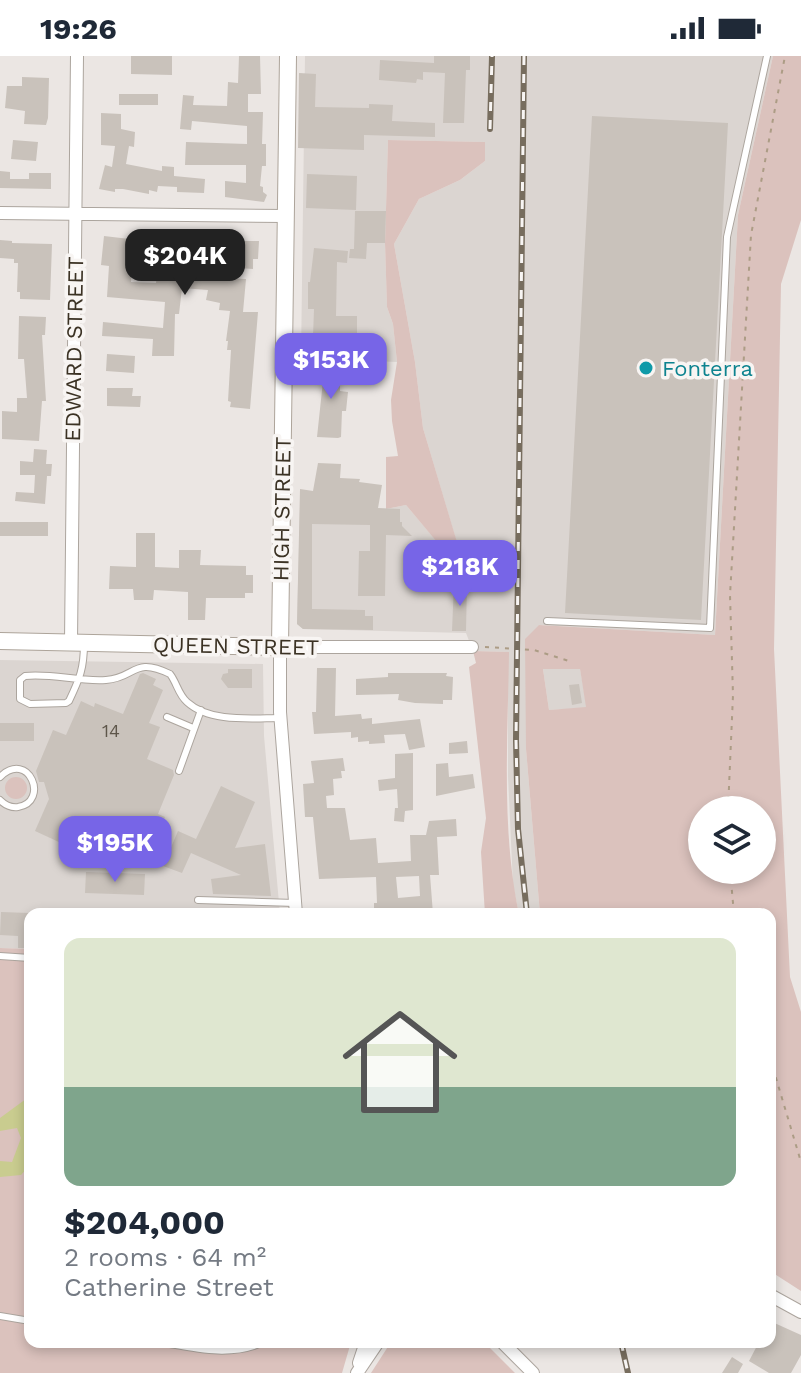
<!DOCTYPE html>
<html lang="en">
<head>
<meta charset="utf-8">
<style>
	body { margin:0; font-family:"Work Sans",sans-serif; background:#f6f6f7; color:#1f2937; height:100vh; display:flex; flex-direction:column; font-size:30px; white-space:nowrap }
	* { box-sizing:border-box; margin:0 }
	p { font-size:26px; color:#747a83 }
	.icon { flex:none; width:44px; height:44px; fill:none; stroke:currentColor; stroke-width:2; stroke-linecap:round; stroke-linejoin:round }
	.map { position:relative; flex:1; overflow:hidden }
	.drawer { position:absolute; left:24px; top:852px; width:752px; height:440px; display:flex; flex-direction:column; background:#fff; border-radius:16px; box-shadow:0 4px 12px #0003 }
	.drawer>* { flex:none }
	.tools { position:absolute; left:688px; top:740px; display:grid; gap:16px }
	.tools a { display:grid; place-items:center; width:88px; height:88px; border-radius:50%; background:#fff; box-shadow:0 4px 12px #0003; font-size:40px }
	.price { position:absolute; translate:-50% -68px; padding:0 18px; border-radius:16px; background:#7765e7; color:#fff; font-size:26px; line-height:52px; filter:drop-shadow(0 2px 4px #0008) }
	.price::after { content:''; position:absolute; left:50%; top:48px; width:24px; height:18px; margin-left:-12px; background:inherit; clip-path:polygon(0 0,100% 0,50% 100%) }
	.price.active { background:#222; color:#fff }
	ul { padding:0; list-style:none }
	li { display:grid; align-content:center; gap:16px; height:424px; padding:0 40px }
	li+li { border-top:2px solid #e0e1e3 }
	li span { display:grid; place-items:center; height:248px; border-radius:16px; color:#555 }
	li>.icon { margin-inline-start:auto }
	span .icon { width:144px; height:144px; fill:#fffc; stroke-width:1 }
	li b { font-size:34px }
	.status { display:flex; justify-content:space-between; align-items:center; height:56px; padding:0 40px; background:#fff; direction:ltr }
	.status svg { height:22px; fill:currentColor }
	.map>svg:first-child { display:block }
	.built { fill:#dbd5d1 }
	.green { fill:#dbc2bd; fill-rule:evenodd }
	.water { fill:#c9cc8f }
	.building { fill:#c9c2bb; fill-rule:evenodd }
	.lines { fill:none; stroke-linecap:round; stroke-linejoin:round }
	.lane-casing { stroke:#aca59e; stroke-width:8 }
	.street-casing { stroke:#aca59e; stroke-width:14 }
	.secondary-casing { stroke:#ada49a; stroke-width:18 }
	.path { stroke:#ac9c85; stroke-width:2; stroke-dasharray:4 6; stroke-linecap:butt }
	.lane { stroke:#fff; stroke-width:6 }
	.street { stroke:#fff; stroke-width:12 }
	.secondary { stroke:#fff; stroke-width:16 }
	.rail-casing { stroke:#776d5e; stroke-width:6 }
	.rail { stroke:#f8f5f3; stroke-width:3; stroke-dasharray:9; stroke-linecap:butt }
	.culture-dot { fill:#0f9aa8; stroke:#f8f5f3; stroke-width:3 }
	.labels { text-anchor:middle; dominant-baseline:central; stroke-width:7; stroke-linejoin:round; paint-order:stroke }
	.number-label { font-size:18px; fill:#5e564a }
	.street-label { font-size:22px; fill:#3b3224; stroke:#f8f5f3 }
	.culture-label { font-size:22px; fill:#0d838f; stroke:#f8f5f3; text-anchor:start }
</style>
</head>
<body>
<div class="status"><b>19:26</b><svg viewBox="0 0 49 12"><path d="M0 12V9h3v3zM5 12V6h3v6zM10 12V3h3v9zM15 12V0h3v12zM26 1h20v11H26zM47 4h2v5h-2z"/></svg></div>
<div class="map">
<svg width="801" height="1317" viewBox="0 0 801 1317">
	<rect width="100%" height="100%" fill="#ebe6e3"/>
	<path class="built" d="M305,0H773L738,159L715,579L539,569L526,693L540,858H519L513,829L508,720V596L473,595L466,577L303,573L297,568L300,451L386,453L406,449L467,521L423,372L415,306L394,188L419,143L460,124L485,105V86L388,84L385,187L387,251L393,268L397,306L301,302Z
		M0,604L263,608L264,680L280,858H30V893L0,892Z
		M543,613H580L587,652L549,654Z"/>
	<path class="green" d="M773,0H801V164L781,228L774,593L790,921L801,956V1235L770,1215V858H540L526,693L525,583L539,569L715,579L738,159ZM543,613H580L586,651L549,654ZM702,754H762V814H702Z
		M388,84L485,86V105L460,124L419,143L394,188L415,306L423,372L468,523L406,449L386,453V401L398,400L392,365L391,344L397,306L393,268L387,251L385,187Z
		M473,595L509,596C508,682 501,773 519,858H485L481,796L486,762L469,611L476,607Z
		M5 732a11 11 0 1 1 22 0a11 11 0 1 1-22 0Z
		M0,892L30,893V1286H351L342,1317H0Z
		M391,1286H484L515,1317H371Z"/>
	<path class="water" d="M30,1040V1101L29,1110L21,1119L0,1121V1105L12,1106L21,1082L17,1072L0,1075V1062Z"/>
	<path class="building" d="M131,0H172V19L131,18Z
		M239,0H260L261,38H248V56H263L262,88H266V110H262L260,130L263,131V136L267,139L264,146L225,141V125L246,127V109H185L186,86L247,88V70L192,65L191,74L180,73L183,39L194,40L193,49L227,50L228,26L238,27Z
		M434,0H470V14H466L464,67H443L445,17L423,16V24L417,23L416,27L379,24L380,4L434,7Z
		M299,17L316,18L315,51L369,52V48L393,49L392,65L435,67V81L364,79V94L298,92Z
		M22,21L49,22L48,62L46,69L24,68L25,55L5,52L7,30H22Z
		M119,38H158V49H119Z
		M101,57L121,58V73L135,76L134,91L129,90L126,108L162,115V110L174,111V120L205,123L204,137L177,136V131L158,130L157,136L149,134V138L123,133H115V136L99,133L105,109L112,111L115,90L101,89Z
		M592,60L728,67L701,564L565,557Z
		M13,84L38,86L36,105L11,103Z
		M0,115L10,116V123H29V117H51V133L0,132Z
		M307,118L357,120L356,154L306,152Z
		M355,155H386L385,187H367L366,203L349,202L350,193H354Z
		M104,180L138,184L170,185L169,199L195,202V185H259L258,203H253V213L239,212L240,203L207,202L205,221L246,223L243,256H258L250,353L230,351L231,346L228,345L231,294H227L228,285H226L230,255L219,254L220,247L206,244L208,234L182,232L179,258H175L174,300H152L153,283L102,280L103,266L163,272L165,246L107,241L109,210L101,209ZM133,206L158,207L156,227L131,226Z
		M0,184L12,185V187L52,188L50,244L20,243V236H17L18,207H14V203L0,202Z
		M314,192L348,195L347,207L337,206L336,260H357V283L313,281L314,253H308V226H310Z
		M19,260L46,261L45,279H42L46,345H42L39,385L2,383V355L17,356V342H27L24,303H18Z
		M107,298L135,300L134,317L106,315Z
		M318,305H332L334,315H340V335L348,336L346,355H342L341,381L338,382L317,381L323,325H317Z
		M107,332H133L132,340H141L140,351L107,350Z
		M34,393L47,394L46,408H52L51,420H47L45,448L15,445L16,436L34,437L35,419H20V405L33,406Z
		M318,407L341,408L340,422L360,423L359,426L382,429L378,452L400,453V466H402V470L412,480L386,479L385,540H358L359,495H370V469L312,468V553L365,554V560H373V574L303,573L297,568L300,433L313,435Z
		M0,466H48V480H0Z
		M136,477H155V511L179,512V494H201L200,509L246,510V519H253V537H245V542H206L205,564H188V536L154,534L153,544H134L133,533H109L110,510L136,511Z
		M454,527L467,528L466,575H452Z
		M317,612H336L335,660L361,658L362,663L372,662V668L420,663L425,691L409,694L405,678L384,679L385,687L369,688V685L358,686V681L351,682V676L314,678L312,656H316Z
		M228,613H252V632H228L221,623L223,618L228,617Z
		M143,617L156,623L153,629L163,634L149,667L160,671L147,703L173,714L174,719L158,758L165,761L149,797L159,801L155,811L145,806L148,800L110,784L104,791L90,785L92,780L68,770L61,787L35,775L49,743L44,726H39L36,715L53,674L66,679L81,645L94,651L95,647L123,658L140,618Z
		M388,617H447L446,620L453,621L452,644H443V648L415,647L398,644L399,638L356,639V623L388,621Z
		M579,628L582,647L572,649L569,629Z
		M0,667H34V685H0Z
		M467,685L468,697L449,698V687Z
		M413,697V754L405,755L404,766L394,765L395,752H398L397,733L379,735L378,724L395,722V698Z
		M343,702L345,715H341L342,722L333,723L334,739L326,740L327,752H345L350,784L376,782L378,807L411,805L410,779H426L429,765L456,763L457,780L437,781L439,819H430L433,858H374V847H377L376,821L319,823L313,761H305L303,728L314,727L311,705ZM419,820L420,840L398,842L396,821Z
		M448,707L449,721L473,718L475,732L436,740V708Z
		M221,730L255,746L235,792L265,788L271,840L213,838L211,823L241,819L191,797L182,817L163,810L178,775L196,783Z
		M86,816L145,818L144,839L85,837Z
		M1,856L29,857L30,892H18V880L0,879Z
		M770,1265L801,1279V1299L791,1317H769L749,1305L759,1286H770Z
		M732,1301L743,1308L738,1317H722Z"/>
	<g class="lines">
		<defs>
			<path id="lane" d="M547,565L710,572L727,181L767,0
				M84,587C84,612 80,622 69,645L66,647L30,648L20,643V624L25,620C52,617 79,626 106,624C136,622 133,600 170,618C177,627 178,638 187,646C210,667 252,662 281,662
				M167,661L193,672
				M179,715L201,654
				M0,721C29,693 50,746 18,751C10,752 5,749 0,744
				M198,844L295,847
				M0,900L30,902
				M0,1260L30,1265
				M158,1286C193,1292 230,1302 264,1286"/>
			<path id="street" d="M0,157L285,160
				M71,587L77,0
				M296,858L280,656V591H472
				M770,1239L801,1256
				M502,1286L533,1317
				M359,1307L366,1286
				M357,1317L378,1286"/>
			<path id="secondary" d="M0,585L280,591L288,0"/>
		</defs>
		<use href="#lane" class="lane-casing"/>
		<use href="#street" class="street-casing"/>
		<use href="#secondary" class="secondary-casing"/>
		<path class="path" d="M485,591L534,594L572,606
			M728,754L733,639L730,539L751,179L785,0
			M730,814L734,858
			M770,1002L801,1106"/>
		<use href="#lane" class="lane"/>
		<use href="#street" class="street"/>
		<use href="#secondary" class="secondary"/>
		<defs>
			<path id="rail" d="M524,0L516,684L518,773L527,858
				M490,73L492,0
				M621,1286L628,1317"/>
		</defs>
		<use href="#rail" class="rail-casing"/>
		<use href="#rail" class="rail"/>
	</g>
	<circle class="culture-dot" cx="646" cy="312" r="8"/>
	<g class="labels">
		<g class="number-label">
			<text x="111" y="674">14</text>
		</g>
		<g class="street-label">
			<text transform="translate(74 293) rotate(-89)">EDWARD STREET</text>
			<text transform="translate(282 453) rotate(-89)">HIGH STREET</text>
			<text transform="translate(236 590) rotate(1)">QUEEN STREET</text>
		</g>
		<g class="culture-label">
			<text x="662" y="312">Fonterra</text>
		</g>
	</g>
</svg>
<div class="tools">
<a><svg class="icon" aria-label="layers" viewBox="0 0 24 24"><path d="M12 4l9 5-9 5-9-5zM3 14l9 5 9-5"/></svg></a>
</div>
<b class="price active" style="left:185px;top:241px">$204K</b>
<b class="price" style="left:331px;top:345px">$153K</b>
<b class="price" style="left:460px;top:552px">$218K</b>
<b class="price" style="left:115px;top:828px">$195K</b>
<section class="drawer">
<ul>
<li><span style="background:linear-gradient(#dfe7d0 60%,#7fa58c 0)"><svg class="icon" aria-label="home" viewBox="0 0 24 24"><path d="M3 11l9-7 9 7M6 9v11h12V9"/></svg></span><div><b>$204,000</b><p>2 rooms · 64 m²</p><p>Catherine Street</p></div></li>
</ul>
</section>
</div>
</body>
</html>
